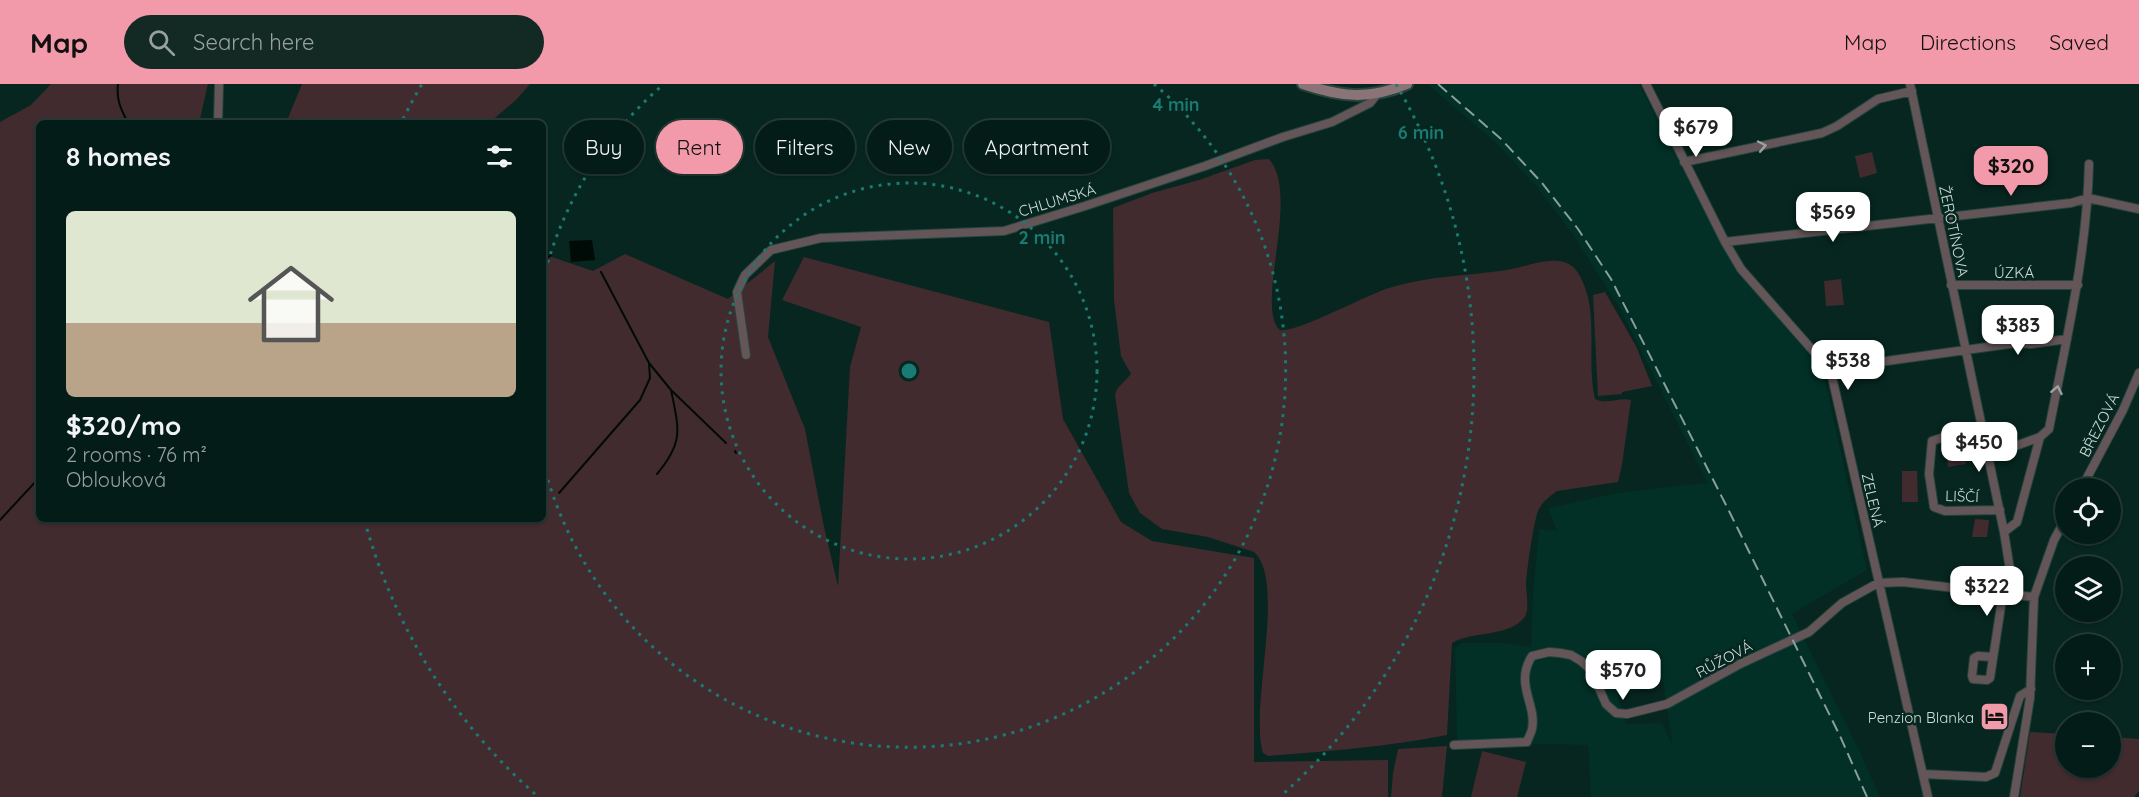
<!DOCTYPE html>
<html lang="en">
<head>
<meta charset="utf-8">
<style>
	body { margin:0; font-family:Quicksand,sans-serif; background:#122924; color:#f1f3f6; height:100vh; display:flex; flex-direction:column; font-size:22px; white-space:nowrap }
	* { box-sizing:border-box; margin:0 }
	p { font-size:20px; color:#97a1a1 }
	.icon { flex:none; width:33px; height:33px; fill:none; stroke:currentColor; stroke-width:2; stroke-linecap:round; stroke-linejoin:round }
	.map { position:relative; flex:1; overflow:hidden }
	.panel { position:absolute; left:36px; top:36px; width:510px; height:402px; display:flex; flex-direction:column; background:#041c17; border-radius:9px; box-shadow:0 2px 4px #0004,0 0 0 2px #253a36 }
	.panel>* { flex:none }
	.top-card { position:absolute; left:564px; top:36px; width:570px; height:54px; display:flex; gap:12px }
	.buttons { position:absolute; left:2055px; top:394px; display:grid; gap:12px }
	.buttons a { display:grid; place-items:center; width:66px; height:66px; border-radius:50%; background:#041c17; box-shadow:0 2px 4px #0004,0 0 0 2px #253a36; font-size:30px }
	.price { position:absolute; translate:-50% -51px; padding:0 14px; border-radius:12px; background:#fff; color:#222; font-size:20px; line-height:39px; filter:drop-shadow(0 2px 3px #0008) }
	.price::after { content:''; position:absolute; left:50%; top:36px; width:18px; height:14px; margin-left:-9px; background:inherit; clip-path:polygon(0 0,100% 0,50% 100%) }
	.price.on { background:#f39aaa; color:#111 }
	ul { padding:0; list-style:none }
	li { display:grid; align-content:center; gap:12px; height:318px; padding:0 30px }
	li span { display:grid; place-items:center; height:186px; border-radius:9px; color:#555 }
	li>.icon { margin-inline-start:auto }
	span .icon { width:108px; height:108px; fill:#fffc; stroke-width:1 }
	li b { font-size:26px }
	h2 { display:flex; justify-content:space-between; align-items:center; height:72px; padding:0 30px; font-size:26px }
	.tag { padding:0 21px; border-radius:27px; background:#041c17; box-shadow:0 2px 4px #0004,0 0 0 2px #253a36; font-size:21px; line-height:54px }
	.tag.on { background:#f39aaa; color:#111 }
	header { display:flex; align-items:center; gap:36px; box-sizing:border-box; height:84px; padding:0 30px; background:#f39aaa; color:#111 }
	header strong { font-size:28px }
	nav { display:flex; gap:33px; margin-inline-start:auto; font-size:21px }
	.search { width:420px; height:54px; background:#122924; display:flex; align-items:center; gap:15px; box-sizing:border-box; padding:0 21px; border-radius:33px; color:#97a1a1; font-size:22px }
	.map>svg:first-child { display:block }
	.built { fill:#022f26; fill-rule:evenodd }
	.green { fill:#412b2f }
	.water { fill:#000b07 }
	.lines { fill:none; stroke-linecap:round; stroke-linejoin:round }
	.stream { stroke:#000b07; stroke-width:2 }
	.street-casing { stroke:#26443d; stroke-width:10 }
	.secondary-casing { stroke:#26443d; stroke-width:14 }
	.street { stroke:#645658; stroke-width:8 }
	.secondary { stroke:#8b7477; stroke-width:10 }
	.rail { stroke:#899f9a; stroke-width:2; stroke-dasharray:12 6; stroke-linecap:butt }
	.oneway { stroke:#9ea1a0 }
	.ring { fill:none; stroke:#197b73; stroke-width:3; stroke-dasharray:3 6 }
	.labels { text-anchor:middle; dominant-baseline:central; stroke-width:5; stroke-linejoin:round; paint-order:stroke }
	.street-label { font-size:15px; fill:#cedfda; stroke:#06261f }
	.poi-label { font-size:15px; fill:#cedfda; stroke:#06261f; text-anchor:end }
	.centre { fill:#197b73; stroke:#06261f; stroke-width:3 }
	.ring-label { font-size:18px; text-anchor:middle; font-weight:bold; fill:#197b73; stroke:#06261f; stroke-width:5; stroke-linejoin:round; paint-order:stroke }
</style>
</head>
<body>
<header>
<strong>Map</strong>
<div class="search"><svg class="icon" aria-label="search" viewBox="0 0 24 24"><circle cx="10" cy="10" r="6"/><path d="M15 15l6 6"/></svg>Search here</div>
<nav><a>Map</a><a>Directions</a><a>Saved</a></nav>
</header>
<div class="map">
<svg width="2139" height="713" viewBox="0 0 2139 713">
	<rect width="100%" height="100%" fill="#06261f"/>
	<path class="built" d="M1427,0H1639L1731,178L1823,287L1867,486L1792,530L1861,670L1880,713H1591L1588,661L1533,660V655L1457,658L1455,564L1461,559H1505L1531,563L1533,507L1539,445L1557,447L1548,424L1617,409L1703,399L1708,400L1619,223L1572,149L1536,102L1496,59ZM1663,598L1673,663L1662,639L1626,640L1618,613Z"/>
	<path class="green" d="M51,0H208L199,39H39V435H543V170L593,187L625,170L728,215L775,177L768,253L805,345L824,443L838,502L850,283L861,243L782,216L804,173L1049,238L1063,335L1121,438L1152,457L1254,474V678L1388,676V713H0V38L31,21Z
		M302,0H530L516,16L489,39H286Z
		M1872,68L1877,89L1860,94L1855,72Z
		M1269,75C1301,111 1254,223 1280,246C1296,249 1365,212 1386,205C1425,192 1467,192 1507,186C1522,184 1536,177 1551,177C1560,176 1571,179 1576,186C1602,223 1585,273 1595,315C1606,321 1620,313 1631,316L1622,381L1618,398L1557,407C1549,413 1542,418 1538,427C1533,441 1527,485 1526,500C1526,511 1531,528 1522,536C1505,553 1472,547 1452,559L1447,651C1388,663 1328,667 1268,672L1263,669C1249,623 1287,498 1254,468L1208,453L1162,445L1140,429L1129,409L1115,311L1117,305L1131,290L1121,272L1114,216L1113,124L1152,109L1199,96L1255,76Z
		M1841,195L1844,221L1826,222L1824,197Z
		M1605,208L1636,262L1652,302L1622,308V310L1598,312L1593,211Z
		M1963,366L1966,380L1948,383L1946,368Z
		M1902,387H1917L1918,418H1902Z
		M1975,435L1989,436L1987,453H1972Z
		M2030,648L2065,650L2066,684H2110L2111,653L2139,655V707L2134,713H2020Z
		M1447,662L1442,713H1391L1393,689L1398,665Z
		M1482,667L1526,678L1517,713H1471Z"/>
	<path class="water" d="M592,156L595,176L571,178L569,157Z"/>
	<g class="lines">
		<path class="stream" d="M118,0C116,16 121,25 128,39
			M543,178L551,171
			M601,188L649,279L671,306L726,359
			M735,367L736,369
			M657,390C684,358 679,345 671,306
			M559,409L640,316L650,294L649,279
			M0,436L39,394"/>
		<defs>
			<path id="street" d="M1646,0L1725,158L1741,185L1829,285L1832,293L1928,713
				M1910,0L2004,448L2014,511
				M218,39L219,0
				M1684,78L1822,49L1837,42L1878,15L1912,7
				M1725,158L2071,119L2088,114L2139,125
				M1951,201H2078
				M746,271L737,208L745,191L771,166L821,154L1004,147L1085,122L1205,82L1283,53L1332,38L1370,19L1378,9
				M1829,285L2016,259L2031,260L2067,255
				M1982,347L1944,353L1932,357L1929,390L1934,423L1945,427L2000,426
				M1988,372L2040,353
				M2081,405L2123,326L2139,289
				M2004,448L2017,438L2040,353L2049,345C2066,257 2087,170 2089,80
				M1993,573L1978,572L1974,574L1972,592L1973,595L1987,596L1990,594L2003,509
				M1454,661L1527,658C1528,654 1531,650 1532,645C1537,620 1514,600 1532,572L1549,568L1560,569L1571,571L1581,577L1591,586L1606,620L1616,629L1627,630L1667,620L1740,580L1809,548L1842,519L1878,499L1903,498L2034,513
				M1923,690L1986,693L1995,689L2020,612L2031,605
				M2014,713L2030,614L2034,513L2054,456L2066,434"/>
			<path id="secondary" d="M1303,0C1341,13 1369,16 1407,0"/>
		</defs>
		<use href="#street" class="street-casing"/>
		<use href="#secondary" class="secondary-casing"/>
		<use href="#street" class="street"/>
		<use href="#secondary" class="secondary"/>
		<path class="rail" d="M1438,0L1501,55L1542,99L1578,145L1611,195L1729,427L1840,652L1867,713"/>
	</g>
	<defs><path id="oneway-chevron" d="M-2-3.5L2.5 0L-2 3.5" fill="none" stroke-width="1.6" stroke-linecap="round" stroke-linejoin="round" transform="scale(1.5)"/></defs>
	<g class="oneway">
		<use href="#oneway-chevron" transform="translate(1762 62) rotate(-12)"/>
		<use href="#oneway-chevron" transform="translate(2057 306) rotate(-79)"/>
	</g>
	<g class="ring">
		<circle cx="909" cy="287" r="188"/>
		<path d="M543 196A377 377 0 0 1 664 0M1154 0A377 377 0 1 1 543 378"/>
		<path d="M535 710A565 565 0 0 1 365 438M403 35A565 565 0 0 1 422 0M1396 0A565 565 0 0 1 1283 710"/>
	</g>
	<defs>
		<symbol id="hotel-square" viewBox="-11 -11 22 22"><rect x="-9" y="-9" width="18" height="18" rx="4" fill="#f39aaa" stroke="#06261f"/><path d="M-6-4.5h1.5V1H6V5H4.5V3h-9V5H-6ZM-4 0a1.8 1.8 0 1 1 3.6 0ZM.5 0V-2.5h3Q6-2.5 6 0Z" fill="#111"/></symbol>
	</defs>
	<g fill-rule="evenodd">
		<use href="#hotel-square" x="1978" y="616" width="33" height="33"/>
	</g>
	<g class="labels">
		<g class="street-label">
			<text transform="translate(1057 116) rotate(-17)">CHLUMSKÁ</text>
			<text transform="translate(1954 147) rotate(78)">ŽEROTÍNOVA</text>
			<text x="2014" y="188">ÚZKÁ</text>
			<text transform="translate(2099 341) rotate(-63)">BŘEZOVÁ</text>
			<text transform="translate(1962 412) rotate(2)">LIŠČÍ</text>
			<text transform="translate(1873 416) rotate(77)">ZELENÁ</text>
			<text transform="translate(1724 575) rotate(-28)">RŮŽOVÁ</text>
		</g>
		<g class="poi-label">
			<text x="1974" y="633">Penzion Blanka</text>
		</g>
	</g>
	<circle cx="909" cy="287" r="9" class="centre"/>
	<g class="ring-label">
		<text x="1176" y="27">4 min</text>
		<text x="1421" y="55">6 min</text>
		<text x="1042" y="160">2 min</text>
	</g>
</svg>
<div class="buttons">
<a><svg class="icon" aria-label="locate" viewBox="0 0 24 24"><circle cx="12" cy="12" r="6"/><path d="M12 2v4M12 18v4M2 12h4M18 12h4"/></svg></a>
<a><svg class="icon" aria-label="layers" viewBox="0 0 24 24"><path d="M12 4l9 5-9 5-9-5zM3 14l9 5 9-5"/></svg></a>
<a>+</a>
<a>−</a>
</div>
<b class="price" style="left:1696px;top:74px">$679</b>
<b class="price on" style="left:2011px;top:113px">$320</b>
<b class="price" style="left:1833px;top:159px">$569</b>
<b class="price" style="left:2018px;top:272px">$383</b>
<b class="price" style="left:1848px;top:307px">$538</b>
<b class="price" style="left:1979px;top:389px">$450</b>
<b class="price" style="left:1987px;top:533px">$322</b>
<b class="price" style="left:1623px;top:617px">$570</b>
<div class="top-card">
<a class="tag">Buy</a>
<a class="tag on">Rent</a>
<a class="tag">Filters</a>
<a class="tag">New</a>
<a class="tag">Apartment</a>
</div>
<section class="panel">
<h2>8 homes<svg class="icon" aria-label="filters" viewBox="0 0 24 24"><path d="M4 7h16M4 17h16"/><circle cx="9" cy="7" r="2"/><circle cx="15" cy="17" r="2"/></svg></h2>
<ul>
<li><span style="background:linear-gradient(#dfe7d0 60%,#b9a48a 0)"><svg class="icon" aria-label="home" viewBox="0 0 24 24"><path d="M3 11l9-7 9 7M6 9v11h12V9"/></svg></span><div><b>$320/mo</b><p>2 rooms · 76 m²</p><p>Oblouková</p></div></li>
</ul>
</section>
</div>
</body>
</html>
